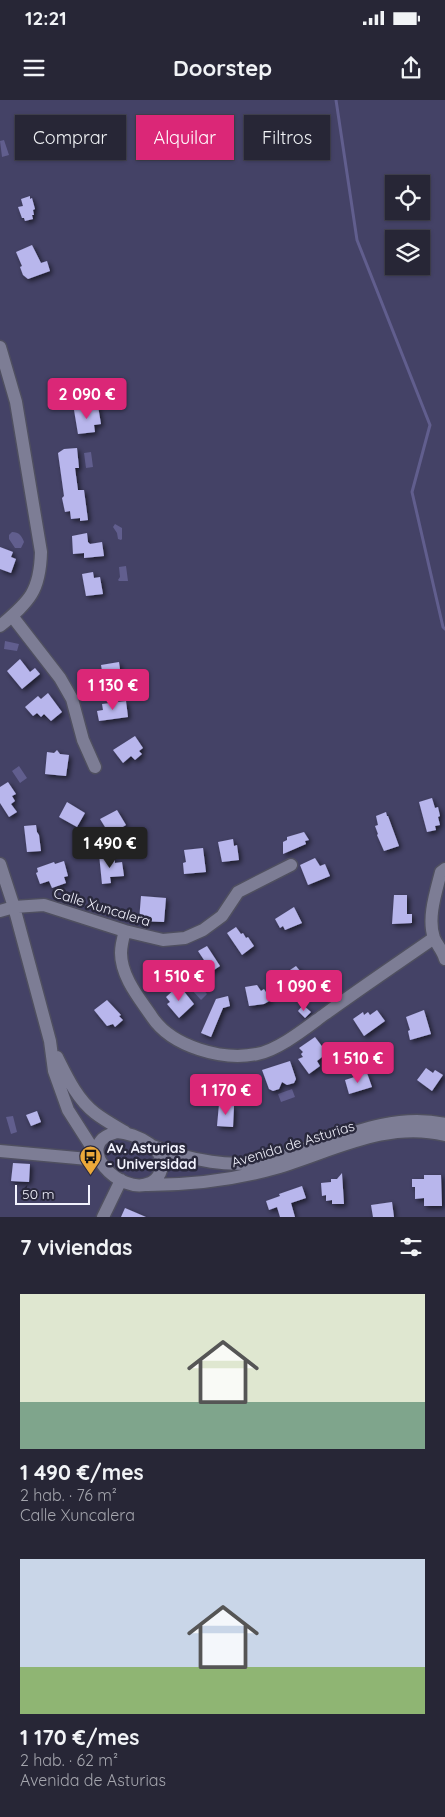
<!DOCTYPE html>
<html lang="es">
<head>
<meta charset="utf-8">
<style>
	body { margin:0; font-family:Quicksand,sans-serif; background:#333242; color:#f1f3f6; height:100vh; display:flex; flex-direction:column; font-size:19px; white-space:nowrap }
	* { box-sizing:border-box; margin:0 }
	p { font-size:16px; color:#a4a5ad }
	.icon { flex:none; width:28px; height:28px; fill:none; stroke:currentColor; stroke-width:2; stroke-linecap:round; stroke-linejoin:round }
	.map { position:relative; height:1117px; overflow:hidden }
	.details { display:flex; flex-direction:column; background:#272636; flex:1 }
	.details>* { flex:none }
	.banner { position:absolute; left:15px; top:15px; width:415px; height:45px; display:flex; gap:10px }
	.buttons { position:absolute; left:385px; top:75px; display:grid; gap:10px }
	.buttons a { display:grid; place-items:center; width:45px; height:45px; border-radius:0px; background:#272636; box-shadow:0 1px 4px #0004,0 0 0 1px #434351; font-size:25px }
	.scale { position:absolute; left:15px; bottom:12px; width:75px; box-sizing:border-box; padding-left:5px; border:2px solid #f2f2fd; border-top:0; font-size:14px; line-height:18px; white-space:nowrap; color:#f2f2fd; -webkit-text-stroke:4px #2a293d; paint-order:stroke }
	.price { position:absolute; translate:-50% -42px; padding:0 11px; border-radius:5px; background:#db2777; color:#fff; font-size:16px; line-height:32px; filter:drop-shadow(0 1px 2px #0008) }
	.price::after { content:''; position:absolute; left:50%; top:30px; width:15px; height:11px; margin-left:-8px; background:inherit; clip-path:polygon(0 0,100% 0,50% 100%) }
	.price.active { background:#222; color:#fff }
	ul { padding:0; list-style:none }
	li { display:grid; align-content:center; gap:10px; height:265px; padding:0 20px }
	li span { display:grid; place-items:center; height:155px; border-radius:0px; color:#555 }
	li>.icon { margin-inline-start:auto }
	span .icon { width:90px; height:90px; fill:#fffc; stroke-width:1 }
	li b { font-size:21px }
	h2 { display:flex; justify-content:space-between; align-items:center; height:60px; padding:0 20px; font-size:21px }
	.pill { padding:0 18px; border-radius:0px; background:#272636; box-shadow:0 1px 4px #0004,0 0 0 1px #434351; font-size:18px; line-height:45px }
	.pill.active { background:#db2777; color:#fff }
	.status { display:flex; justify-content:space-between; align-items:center; height:35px; padding:0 25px; background:#272636; direction:ltr }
	.status svg { height:14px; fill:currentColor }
	header { display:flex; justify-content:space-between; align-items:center; height:65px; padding:0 20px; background:#272636; font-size:22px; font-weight:700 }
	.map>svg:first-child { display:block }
	.green { fill:#444266; fill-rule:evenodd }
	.water { fill:#615e8e }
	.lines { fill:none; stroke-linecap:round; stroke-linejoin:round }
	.stream { stroke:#615e8e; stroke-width:3 }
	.building { fill:#b8b6ec; filter:url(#shadow) }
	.minor-casing { stroke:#4f4f60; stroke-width:15 }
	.minor { stroke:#7d7d95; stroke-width:12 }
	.labels { text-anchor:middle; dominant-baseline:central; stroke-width:5; stroke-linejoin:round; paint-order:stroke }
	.street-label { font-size:14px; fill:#f2f2fd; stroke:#2a293d }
	.poi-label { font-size:14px; font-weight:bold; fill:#f2f2fd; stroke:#2a293d; text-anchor:start }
</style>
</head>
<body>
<div class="status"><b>12:21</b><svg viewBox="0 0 49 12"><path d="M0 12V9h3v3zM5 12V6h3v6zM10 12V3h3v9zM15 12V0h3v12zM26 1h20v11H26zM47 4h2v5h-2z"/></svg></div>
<header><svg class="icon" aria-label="menu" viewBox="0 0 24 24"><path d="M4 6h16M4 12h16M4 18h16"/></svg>Doorstep<svg class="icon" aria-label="share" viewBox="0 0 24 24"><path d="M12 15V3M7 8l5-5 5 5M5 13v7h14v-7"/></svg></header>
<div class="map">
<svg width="445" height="1117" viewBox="0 0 445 1117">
	<defs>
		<filter id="shadow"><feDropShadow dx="2.5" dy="2.5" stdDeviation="2.5" flood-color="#0009"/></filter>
	</defs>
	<rect width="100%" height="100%" fill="#343348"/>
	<path class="green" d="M0,0H445V1117H0ZM394,84H421V111H394ZM394,139H421V166H394Z"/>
	<path class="water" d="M4,40L9,55L2,57L0,41Z
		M91,352L93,367L86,368L84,353Z
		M115,424L122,428V439L121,440L118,439L117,433L113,427Z
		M12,432C19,432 22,436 24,442L21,448H15L9,439V435Z
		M126,466L128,481H119L118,480L120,477L119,467Z
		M5,541L19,544L17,551L4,549Z
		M19,666L27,678L20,683L12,671Z
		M198,883L207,894L201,900L191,889L192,884Z
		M292,989L295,997L281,1002L278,994Z
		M13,1016L17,1032L11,1034L6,1017Z"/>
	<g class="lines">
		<path class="stream" d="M336,0L357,140L430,325L412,392L443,527L445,529"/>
	</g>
	<path class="building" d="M30,96V99L32,98L35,109L33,110L34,115H32L33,119L25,121L24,118H22L18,107L23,106L21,99Z
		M32,145L41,163L47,161L50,171L28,179L23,175L20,167L22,166L16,152Z
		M98,306L101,324L94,325L95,332L78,334L74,310Z
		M77,348L79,368H75L78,390H84L88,420L80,421V418L71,419L70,411L65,412L62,398L64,396L58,353L64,349Z
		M87,433L88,442L90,444L102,442L104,456L84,458V453L73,454L72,436Z
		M0,447L13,452L11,457L16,459L11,473L0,469Z
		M93,472L94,478L100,477L103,494L86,496L82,474Z
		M20,559L30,572L35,568L40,574L22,589L7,571Z
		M119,562L122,584L107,586L106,576L103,577L101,565Z
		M48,593L62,612L51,621L44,614L41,617L37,613L33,616L25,607L38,596L41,599Z
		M126,601L128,617L99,621L97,611L103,610L102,604Z
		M135,636L143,648L139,651L142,654L135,660L131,656L123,663L113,650Z
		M57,650L60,654L69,655L66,676L45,674L47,652L54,653Z
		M8,682L16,694L12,696L15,701L11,704L17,712L9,717L0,703V687Z
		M432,698L435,708L438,707L440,716L438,717L440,725L435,726L436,730L427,732L419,702Z
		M67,702L85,713L77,727L59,717Z
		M117,710L126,725L110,735L100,719Z
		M386,712L387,716H388L399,746L384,751L377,735L378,734L375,726L378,725L376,716Z
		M36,725L37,732L39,735L41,751L27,752L24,726Z
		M304,732L309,740L305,741L306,744L283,754V742L287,740V737Z
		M233,739L234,746L237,745L239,760L222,762L218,742Z
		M203,748L206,772L184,774L183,763L186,762L184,750Z
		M108,753V759L115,758V763L122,762L124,776L110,777L111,783L102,784L99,754Z
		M315,758L320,766L325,764L330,776L308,785L300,765Z
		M64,761L68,776L64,777L66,783L52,788L49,781L40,784L36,773L38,772L37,768L54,762L55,764Z
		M394,795H407V814H412V823L392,824Z
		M141,796L166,798L164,822L139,821Z
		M294,807L302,823L285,830L283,826L280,828L275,819Z
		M236,827L241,834L243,833L246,838L248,837L254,846L242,855L227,833Z
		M207,846L220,866L208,874L200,862L204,860L198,851Z
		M296,866L304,876L292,884L295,889L286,895L280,886L282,885L278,878Z
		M179,885L194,904L179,918L167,904L170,902L166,897Z
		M257,885L261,891L264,889L271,900L264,904L249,906L245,887Z
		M228,896L230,906L223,908L211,937L201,933L216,899Z
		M107,900L121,915L119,916L123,920L115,927L113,924L107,926L94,910Z
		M303,905L311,912L305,918L298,911Z
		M377,910L385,921L364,936L353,919L363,912L364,915L368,912L370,915Z
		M424,910L431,934L410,940L408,931L410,930L406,917Z
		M315,937L327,953L317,961L320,966L309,974L298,959L303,957L301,954L303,952L299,948Z
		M290,961L296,979L294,983L287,985L282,982L279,989L273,991L269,989L262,970Z
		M426,968L433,973L435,970L443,975L432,991L417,980Z
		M367,973L372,987L349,994L345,980Z
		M219,1004L234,1006L233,1027L217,1026Z
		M37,1011L41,1022L31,1026L26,1015Z
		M13,1063L30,1064L29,1082L11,1081Z
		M342,1073L344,1104H332V1100L326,1101V1095L322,1096L321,1083L331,1082V1079H337Z
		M424,1075H441L442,1106H424V1098L415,1099V1087H412V1079H424Z
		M302,1086L306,1098L291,1103L295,1117H280L277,1107L269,1110L266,1101L280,1096L279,1094Z
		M392,1102L394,1117H373L371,1105Z
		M125,1108L146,1117H121Z"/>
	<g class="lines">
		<defs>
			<path id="minor" d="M0,247L16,302L41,452C40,491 30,501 0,526
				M12,516L60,578L72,599L83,640L95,667
				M0,764L14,807L50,941L54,971L68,1010L98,1057
				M445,769L441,772C436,792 427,818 434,838C437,845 443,851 445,859
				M0,811L14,807L44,805L125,831L163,840L185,838L203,830L222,816L238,792L291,765
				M125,831C123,838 121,846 121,853C121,877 140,899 152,917C172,947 223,961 257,954C279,950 307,927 325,914C361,888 398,863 434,838
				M57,957C67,977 77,999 95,1013C104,1020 115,1026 125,1032
				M117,1032C135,1033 171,1049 160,1073C158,1077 155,1081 150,1083C121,1097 69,1044 117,1032Z
				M150,1045C190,1060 232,1070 274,1059C330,1044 385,1011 445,1024
				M0,1051L99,1060
				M148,1085C192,1085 234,1080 276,1068C331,1052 386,1020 445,1035
				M103,1117L121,1080"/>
		</defs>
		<use href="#minor" class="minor-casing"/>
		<use href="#minor" class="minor"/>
	</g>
	<defs>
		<symbol id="bus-pin" viewBox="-11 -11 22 30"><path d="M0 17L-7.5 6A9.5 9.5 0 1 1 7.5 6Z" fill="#eca93a" stroke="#2a293d"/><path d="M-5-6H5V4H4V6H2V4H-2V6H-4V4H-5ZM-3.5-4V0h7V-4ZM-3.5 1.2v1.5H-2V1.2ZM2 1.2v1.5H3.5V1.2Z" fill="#111"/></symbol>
	</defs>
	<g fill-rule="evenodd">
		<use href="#bus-pin" x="78" y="1044" width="25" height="34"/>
	</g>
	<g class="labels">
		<g class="street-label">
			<text transform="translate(102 807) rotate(17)">Calle Xuncalera</text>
			<text transform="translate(293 1044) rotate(-17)">Avenida de Asturias</text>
		</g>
		<g class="poi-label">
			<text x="107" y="1048">Av. Asturias<tspan x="107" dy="16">- Universidad</tspan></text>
		</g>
	</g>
</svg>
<div class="buttons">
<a><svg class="icon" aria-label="locate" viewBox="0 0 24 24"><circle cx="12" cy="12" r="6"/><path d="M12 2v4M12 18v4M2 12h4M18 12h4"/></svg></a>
<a><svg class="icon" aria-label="layers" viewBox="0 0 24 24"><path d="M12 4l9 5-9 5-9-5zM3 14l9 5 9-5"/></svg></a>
</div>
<div class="scale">50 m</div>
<b class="price" style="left:87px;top:320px">2 090 €</b>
<b class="price" style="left:113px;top:611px">1 130 €</b>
<b class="price active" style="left:110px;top:769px">1 490 €</b>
<b class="price" style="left:179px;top:902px">1 510 €</b>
<b class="price" style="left:304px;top:912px">1 090 €</b>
<b class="price" style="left:358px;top:984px">1 510 €</b>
<b class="price" style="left:226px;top:1016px">1 170 €</b>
<div class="banner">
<a class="pill">Comprar</a>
<a class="pill active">Alquilar</a>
<a class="pill">Filtros</a>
</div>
</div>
<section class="details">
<h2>7 viviendas<svg class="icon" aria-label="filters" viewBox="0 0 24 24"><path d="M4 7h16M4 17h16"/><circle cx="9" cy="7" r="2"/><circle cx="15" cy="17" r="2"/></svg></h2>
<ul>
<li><span style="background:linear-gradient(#dfe7d0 70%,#7fa58c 0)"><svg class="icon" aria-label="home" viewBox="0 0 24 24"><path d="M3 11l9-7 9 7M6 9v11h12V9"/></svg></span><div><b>1 490 €/mes</b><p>2 hab. · 76 m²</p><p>Calle Xuncalera</p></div></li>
<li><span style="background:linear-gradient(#c9d6e8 70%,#8fb573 0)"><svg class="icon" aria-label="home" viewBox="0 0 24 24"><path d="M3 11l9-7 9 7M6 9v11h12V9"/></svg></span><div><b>1 170 €/mes</b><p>2 hab. · 62 m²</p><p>Avenida de Asturias</p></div></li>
</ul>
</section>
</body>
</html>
